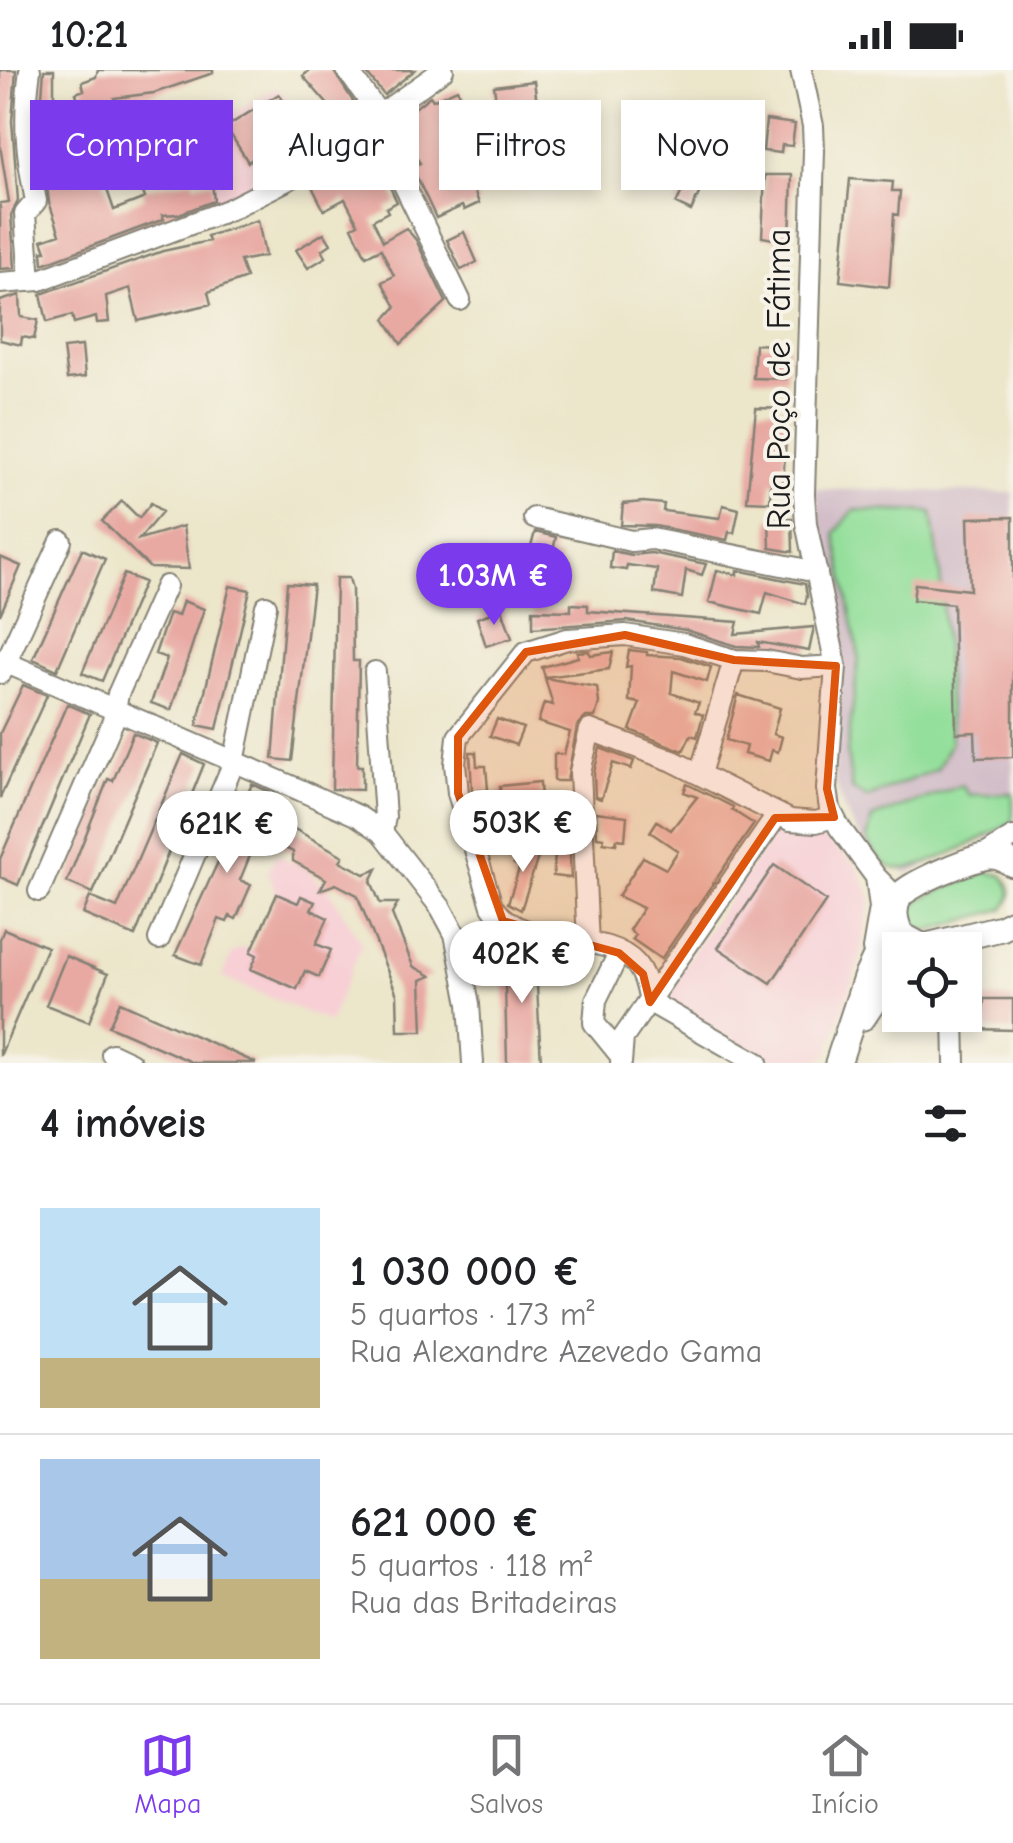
<!DOCTYPE html>
<html lang="pt">
<head>
<meta charset="utf-8">
<style>
	body { margin:0; font-family:"Comic Neue",sans-serif; background:#f2f2f2; color:#202124; height:100vh; display:flex; flex-direction:column; font-size:38px; white-space:nowrap }
	* { box-sizing:border-box; margin:0 }
	p { font-size:32px; color:#757577 }
	.icon { flex:none; width:55px; height:55px; fill:none; stroke:currentColor; stroke-width:2; stroke-linecap:round; stroke-linejoin:round }
	.map { position:relative; height:993px; overflow:hidden }
	.sheet { display:flex; flex-direction:column; background:#fff; flex:1 }
	.sheet>* { flex:none }
	.hud { position:absolute; left:30px; top:30px; width:955px; height:90px; display:flex; gap:20px }
	.fabs { position:absolute; left:882px; top:862px; display:grid; gap:20px }
	.fabs a { display:grid; place-items:center; width:100px; height:100px; border-radius:0px; background:#fff; box-shadow:0 5px 15px #0003; font-size:50px }
	.price { position:absolute; translate:-50% -85px; padding:0 22px; border-radius:35px; background:#fff; color:#222; font-size:32px; line-height:65px; filter:drop-shadow(0 2px 5px #0008) }
	.price::after { content:''; position:absolute; left:50%; top:60px; width:30px; height:22px; margin-left:-15px; background:inherit; clip-path:polygon(0 0,100% 0,50% 100%) }
	.price.selected { background:#7c3aed; color:#fff }
	ul { padding:0; list-style:none }
	li { display:flex; align-items:center; gap:30px; height:250px; padding:0 40px }
	li+li { border-top:2px solid #e0e0e0 }
	li span { display:grid; place-items:center; flex:none; width:280px; height:200px; border-radius:0px; color:#555 }
	li>.icon { margin-inline-start:auto }
	span .icon { width:120px; height:120px; fill:#fffc; stroke-width:1 }
	li b { font-size:42px }
	h2 { display:flex; justify-content:space-between; align-items:center; height:120px; padding:0 40px; font-size:42px }
	.pill { padding:0 35px; border-radius:0px; background:#fff; box-shadow:0 5px 15px #0003; font-size:35px; line-height:90px }
	.pill.selected { background:#7c3aed; color:#fff }
	.status { display:flex; justify-content:space-between; align-items:center; height:70px; padding:0 50px; background:#fff; direction:ltr }
	.status svg { height:28px; fill:currentColor }
	.tab-bar { display:flex; justify-content:space-around; align-items:center; height:140px; border-top:2px solid #e0e0e0; background:#fff; font-size:28px; color:#757577 }
	.tab-bar a { display:grid; justify-items:center; gap:5px }
	.tab-bar .selected { color:#7c3aed }
	.map>svg:first-child { display:block }
	.built { fill:#f7cfd5 }
	.industrial { fill:#d2bdc8 }
	.green { fill:#94df9b; stroke:#587e5c; stroke-width:2.5 }
	.building { fill:#e8a9a3 }
	.lines { fill:none; stroke-linecap:round; stroke-linejoin:round }
	.minor-casing { stroke:#848174; stroke-width:24 }
	.major-casing { stroke:#848174; stroke-width:29 }
	.minor { stroke:#fff; stroke-width:20 }
	.major { stroke:#fff; stroke-width:25 }
	.marked { fill:#de560d; fill-opacity:0.2; stroke:#de560d; stroke-width:8; stroke-linejoin:round }
	.labels { text-anchor:middle; dominant-baseline:central; stroke-width:8; stroke-linejoin:round; paint-order:stroke }
	.street-label { font-size:35px; fill:#1c1c1c; stroke:#f7f3e8 }
</style>
</head>
<body>
<div class="status"><b>10:21</b><svg viewBox="0 0 49 12"><path d="M0 12V9h3v3zM5 12V6h3v6zM10 12V3h3v9zM15 12V0h3v12zM26 1h20v11H26zM47 4h2v5h-2z"/></svg></div>
<div class="map">
<svg width="1013" height="993" viewBox="0 0 1013 993">
	<rect width="100%" height="100%" fill="#f7f3e8"/>
	<filter id="ink" filterUnits="userSpaceOnUse"><feTurbulence type="fractalNoise" baseFrequency=".01" numOctaves="2"/><feDisplacementMap in="SourceGraphic" scale="20" xChannelSelector="R" yChannelSelector="G"/><feConvolveMatrix kernelMatrix="1 2 1 2 8 2 1 2 1" color-interpolation-filters="sRGB"/></filter>
	<filter id="wash" filterUnits="userSpaceOnUse"><feTurbulence type="fractalNoise" baseFrequency=".0048" numOctaves="4" result="noise"/><feDisplacementMap in="SourceGraphic" scale="40" xChannelSelector="R" yChannelSelector="G"/><feGaussianBlur stdDeviation="2.25" result="paint"/><feColorMatrix in="noise" values="0 0 0 0 0 0 0 0 0 0 0 0 0 0 0 0 0 1.4 0 .05"/><feComposite in="paint" operator="in"/></filter>
	<g filter="url(#wash)">
		<rect width="100%" height="100%" fill="#ece6cb"/>
		<path class="built" d="M276,17L329,69L287,99L214,137L210,59Z
			M780,755L830,772L857,796L871,828L859,893L827,985L812,993H781L765,988L669,933L664,925Z
			M276,784L305,799L329,820L362,874L329,952L222,907L232,883L244,877L252,881L277,825L268,802Z"/>
		<path class="industrial" d="M815,419L1013,423V757L908,804L866,779L844,739L834,707L843,594Z"/>
		<path class="green" d="M854,440L932,442L940,501L951,672L937,699L866,728L852,719L847,682L859,587L835,463Z
			M962,715L969,725L1013,723V752C989,765 927,799 902,799C883,800 875,783 867,769L872,748Z
			M986,802L1002,805C1013,816 1013,828 1004,839L927,861L913,855L910,841L920,829Z"/>
		<g id="blocks">
			<path class="building" d="M0,0H16L12,51L18,131L11,145L15,198L0,199V133L9,132L0,75Z
				M44,0H54V30L62,28L64,45L53,47V51H40Z
				M98,0H213V3L154,23L114,28L115,32L110,33L115,53L127,51L128,58L159,54V46L197,42L196,66L204,65L207,80L171,90L131,94L132,98L102,105L114,140L145,128L142,119L194,110V114L212,112L214,131L179,144L162,145L164,149L43,194L42,181H46L42,170L60,164L49,132L41,72L50,71V77L66,76L67,95L92,91L87,69L114,67V55L83,53L76,23L84,20L82,12L96,7Z
				M310,0H333L360,42L344,53L303,6Z
				M364,0H415L384,25Z
				M534,11L538,40L498,46L494,16Z
				M457,19L486,69L460,85L479,133L464,140L462,136L436,148L412,97L420,93L404,70L400,71L392,56L430,26L433,30Z
				M279,24L304,65L289,74L285,69L248,92L226,57Z
				M766,50L795,54L792,76L782,75L781,83L763,81Z
				M365,72L370,76L397,132L386,138L388,142L373,150L383,171L406,158L416,170L446,232L401,274L385,249L396,237L382,212L394,206L381,179L366,186L352,157L358,154L345,129L324,140L309,111Z
				M696,91L711,97L691,141L676,134Z
				M765,105H792L790,172L762,167Z
				M850,109L893,112L892,121H900L898,145L894,144L889,217L840,211Z
				M258,150L265,186L240,191L246,208L208,222L211,234L138,251L130,218L106,226L109,252L97,253L96,247L74,253L72,245L47,252L41,224L163,181L209,171L207,166Z
				M464,162L477,192L461,200L447,170Z
				M324,163L331,174L322,180L326,187L308,198L296,180Z
				M20,225L21,247L38,250L34,269L22,267L21,275L0,270V231Z
				M755,274L788,276L786,309L753,308Z
				M82,276L85,307L67,309L63,278Z
				M756,338L788,339L783,413L771,412L770,432L747,431Z
				M122,431L139,448L151,433L162,442L139,469L183,456L189,499L150,498L102,451Z
				M643,432L664,434L663,441L720,448L723,435L739,439L734,463L729,462L727,470L655,456L621,455L623,434Z
				M1013,447V687L976,688L975,662L956,663L953,534L913,530L915,514L970,520L968,448Z
				M792,448L793,482L770,478L769,449Z
				M535,462L556,467L552,486L560,489L556,499L528,488Z
				M82,479L105,489L57,600L33,589Z
				M612,481L632,485L651,483L706,494L702,505L686,500L682,528L654,523L657,499L627,495L626,500L610,498Z
				M0,487L21,496L0,545Z
				M717,500L737,505V500L805,514L807,526L805,534L767,522L761,544L709,532Z
				M124,504L144,512L102,611L82,603Z
				M336,508H349L352,519L353,591H359L357,696H362V720L332,719Z
				M287,513L313,515L292,691L273,689Z
				M230,516L250,520L217,659L197,655Z
				M183,531L204,539L171,640L151,633L167,588L155,584L169,543L178,546Z
				M571,534L588,535V541L738,552L735,564L814,557L809,581L758,572L759,577L736,576L686,560L627,551L533,558V540L571,541Z
				M502,539L512,568L486,576L477,548Z
				M629,580L647,582V585L681,587L711,597L707,612L673,601L671,623L699,633L695,642L703,645L697,667L691,665L683,681L630,660L640,633L629,631L631,596L626,597Z
				M589,581L590,585L613,582L609,599L545,607L542,597L578,587L577,582Z
				M545,608L597,617L599,633L595,647H586L577,656L567,711H554V684H564L570,662L538,652L544,633L553,635Z
				M23,615L47,625L0,728V663Z
				M738,625L780,638L773,664L782,667L778,682L772,680L769,691L744,684L746,676L726,670Z
				M67,634L90,644L18,815L0,807V789Z
				M497,649L523,658L516,675L490,666Z
				M133,663L157,673L93,823L67,812L108,709L113,711Z
				M600,678L634,691L631,699L613,693L601,729L595,727L594,703Z
				M470,682H476L477,696H486L488,720L472,721Z
				M183,684L204,694L135,866L83,844L90,827L117,838Z
				M540,712L541,734L501,737L500,716Z
				M252,714L275,724L240,810L251,815L236,849L230,846L227,852L219,849L201,895L175,885L217,794L244,722L248,723Z
				M687,714L733,737L732,740L754,754L661,889L632,869L635,865L629,860L643,838L618,826L643,787L666,799L678,781L650,762L657,751L671,760L697,727L684,722Z
				M510,742L511,763H484V743Z
				M596,742L627,746L625,770L617,769L616,774L603,772L604,768L597,767Z
				M559,746L568,747L571,808L553,806Z
				M289,756L343,786L340,791L365,804L377,799L371,811L380,833H398L392,844L413,896L431,906L421,910L423,961H398L397,925L357,825L336,814L320,820L326,809L293,791V782L279,775Z
				M521,774L540,781L521,840L508,833L520,796L514,794Z
				M774,795L826,831L771,913L718,878Z
				M277,824L298,833L301,826L315,832L311,840L328,848L316,874L331,880L319,907L305,901L297,919L251,899L257,885L251,882Z
				M4,859L47,877L0,986V869Z
				M535,877L541,993H507L504,878Z
				M66,886L108,904L89,952L46,935Z
				M984,929H1013V960L974,959L975,942H983Z
				M120,932L256,993H194L109,956Z"/>
		</g>
	</g>
	<g filter="url(#ink)">
		<use href="#blocks" fill-opacity="0" stroke="#848174" stroke-width="2.5"/>
		<g class="lines">
			<defs>
				<path id="minor" d="M30,0C23,49 26,83 36,131L25,144L30,211
					M347,0L379,44
					M801,0L813,56L814,80L804,424L806,453L836,596L827,719L830,739L839,757L876,807L898,829
					M372,49L460,230
					M0,213L40,210L228,140L289,109L443,0
					M534,448L631,471L652,469L817,502
					M0,590L300,720L358,746L382,762L441,838L455,864L469,934L473,993
					M375,602L385,747L382,762
					M1,603L61,471
					M700,704L734,590
					M982,787L1013,767
					M39,821L113,651L118,624L166,516
					M159,869L234,692L266,536
					M588,874L580,702L590,660L673,691L790,750L816,752L834,747
					M873,879L880,838L876,807
					M619,883L596,930L594,953L620,985
					M954,945L955,993
					M112,984L131,993
					M621,993L623,968L778,744
					M757,993L650,932C647,919 645,905 636,894C603,857 524,883 492,836L458,723L455,694L458,667L526,582L567,569L625,565L684,574L734,590L766,591L802,598L836,596"/>
				<path id="major" d="M1013,794C1006,790 1000,786 991,786C975,786 907,814 899,827C892,840 895,852 901,865L923,877L1001,858L1013,852
					M863,947L885,914L900,900
					M838,993L866,908L895,847"/>
			</defs>
			<use href="#minor" class="minor-casing"/>
			<use href="#major" class="major-casing"/>
			<use href="#minor" class="minor"/>
			<use href="#major" class="major"/>
		</g>
	</g>
	<path class="marked" d="M625,565L734,590L836,596L827,719L834,747L775,748L650,932L643,904L619,883L503,851L458,723V667L526,582Z"/>
	<g class="labels">
		<g class="street-label">
			<text transform="translate(778 309) rotate(-90)">Rua Poço de Fátima</text>
		</g>
	</g>
</svg>
<div class="fabs">
<a><svg class="icon" aria-label="locate" viewBox="0 0 24 24"><circle cx="12" cy="12" r="6"/><path d="M12 2v4M12 18v4M2 12h4M18 12h4"/></svg></a>
</div>
<b class="price selected" style="left:494px;top:558px">1.03M €</b>
<b class="price" style="left:523px;top:805px">503K €</b>
<b class="price" style="left:227px;top:806px">621K €</b>
<b class="price" style="left:522px;top:936px">402K €</b>
<div class="hud">
<a class="pill selected">Comprar</a>
<a class="pill">Alugar</a>
<a class="pill">Filtros</a>
<a class="pill">Novo</a>
</div>
</div>
<section class="sheet">
<h2>4 imóveis<svg class="icon" aria-label="filters" viewBox="0 0 24 24"><path d="M4 7h16M4 17h16"/><circle cx="9" cy="7" r="2"/><circle cx="15" cy="17" r="2"/></svg></h2>
<ul>
<li><span style="background:linear-gradient(#bfe0f5 75%,#c2b280 0)"><svg class="icon" aria-label="home" viewBox="0 0 24 24"><path d="M3 11l9-7 9 7M6 9v11h12V9"/></svg></span><div><b>1 030 000 €</b><p>5 quartos · 173 m²</p><p>Rua Alexandre Azevedo Gama</p></div></li>
<li><span style="background:linear-gradient(#a9c7e8 60%,#c2b280 0)"><svg class="icon" aria-label="home" viewBox="0 0 24 24"><path d="M3 11l9-7 9 7M6 9v11h12V9"/></svg></span><div><b>621 000 €</b><p>5 quartos · 118 m²</p><p>Rua das Britadeiras</p></div></li>
</ul>
</section>
<nav class="tab-bar">
<a class="selected"><svg class="icon" aria-label="map" viewBox="0 0 24 24"><path d="M3 6l6-2 6 2 6-2v14l-6 2-6-2-6 2zM9 4v14M15 6v14"/></svg>Mapa</a>
<a><svg class="icon" aria-label="saved" viewBox="0 0 24 24"><path d="M7 4h10v16l-5-4-5 4z"/></svg>Salvos</a>
<a><svg class="icon" aria-label="home" viewBox="0 0 24 24"><path d="M3 11l9-7 9 7M6 9v11h12V9"/></svg>Início</a>
</nav>
</body>
</html>
